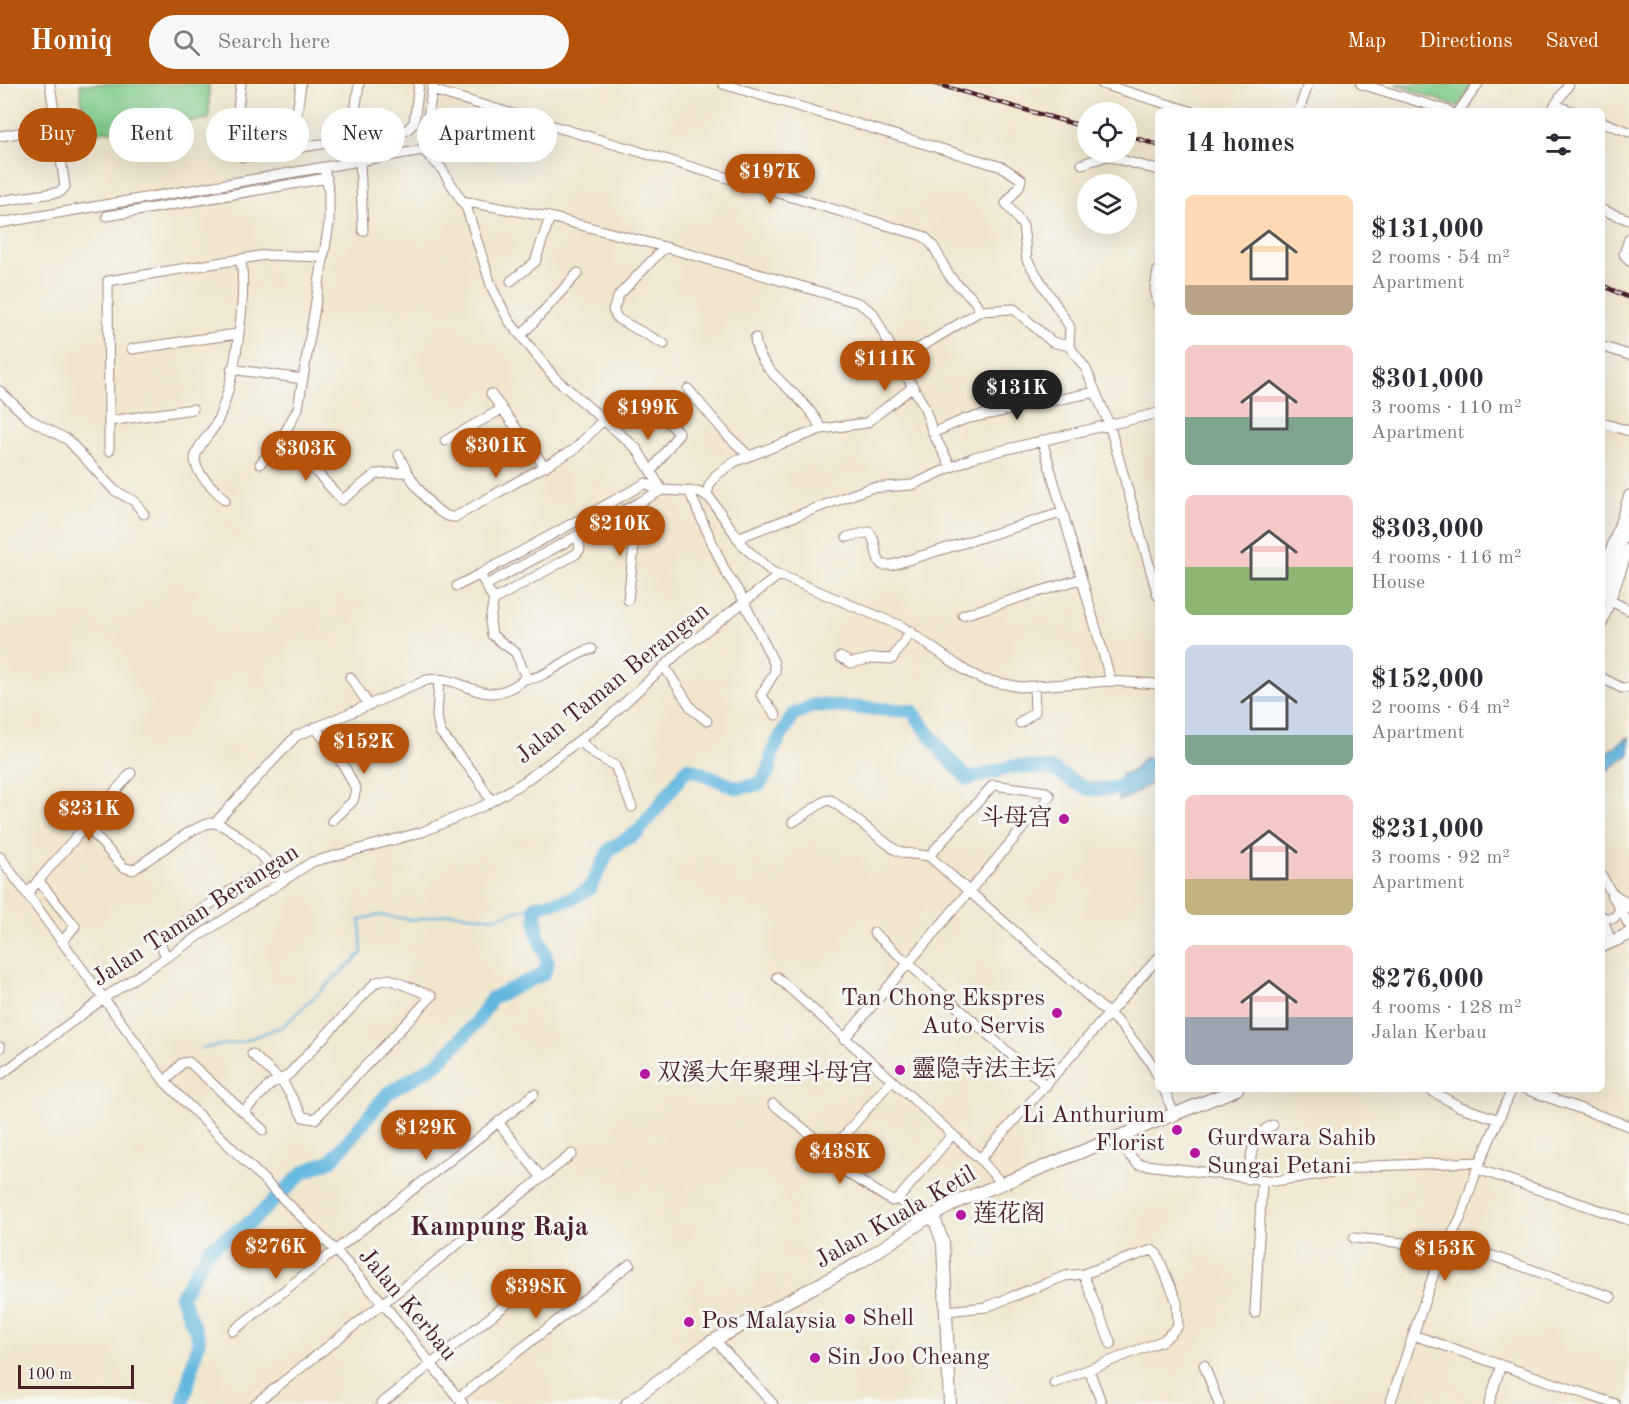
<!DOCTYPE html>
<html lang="en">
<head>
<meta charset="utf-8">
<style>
	body { margin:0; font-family:"Old Standard TT","Noto Serif SC",serif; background:#f7f7f7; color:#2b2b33; height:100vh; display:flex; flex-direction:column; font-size:22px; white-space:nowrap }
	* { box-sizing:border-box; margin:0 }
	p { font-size:20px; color:#7c7c81 }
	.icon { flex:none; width:33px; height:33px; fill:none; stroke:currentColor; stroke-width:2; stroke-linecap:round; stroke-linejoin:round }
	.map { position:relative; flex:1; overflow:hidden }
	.drawer { position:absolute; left:1155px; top:24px; width:450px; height:984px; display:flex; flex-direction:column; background:#fff; border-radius:9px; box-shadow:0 6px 24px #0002 }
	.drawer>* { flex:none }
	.top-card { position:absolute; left:18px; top:24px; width:570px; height:54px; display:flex; gap:12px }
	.fabs { position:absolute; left:1077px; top:18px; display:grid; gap:12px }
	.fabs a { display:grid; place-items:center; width:60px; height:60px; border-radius:50%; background:#fff; box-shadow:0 6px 24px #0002; font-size:30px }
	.scale { position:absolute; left:18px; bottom:15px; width:116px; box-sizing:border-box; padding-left:6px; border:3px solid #4a1f2b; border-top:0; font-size:16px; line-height:21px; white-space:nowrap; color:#4a1f2b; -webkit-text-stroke:4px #f6f6f2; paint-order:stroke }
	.price { position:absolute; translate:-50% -51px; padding:0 14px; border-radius:21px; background:#b45309; color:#fff; font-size:20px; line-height:39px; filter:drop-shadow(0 2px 3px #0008) }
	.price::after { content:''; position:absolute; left:50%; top:36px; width:18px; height:14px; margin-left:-9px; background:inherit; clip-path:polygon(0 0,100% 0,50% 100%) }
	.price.on { background:#222; color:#fff }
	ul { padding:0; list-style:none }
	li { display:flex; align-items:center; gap:18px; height:150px; padding:0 30px }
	li span { display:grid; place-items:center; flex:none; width:168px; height:120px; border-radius:9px; color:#555 }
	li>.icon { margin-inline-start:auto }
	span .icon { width:72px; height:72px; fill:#fffc; stroke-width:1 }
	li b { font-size:26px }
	h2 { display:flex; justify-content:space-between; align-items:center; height:72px; padding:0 30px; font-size:26px }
	.pill { padding:0 21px; border-radius:27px; background:#fff; box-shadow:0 6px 24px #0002; font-size:21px; line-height:54px }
	.pill.on { background:#b45309; color:#fff }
	header { display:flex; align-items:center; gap:36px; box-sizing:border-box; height:84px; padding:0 30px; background:#b45309; color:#fff }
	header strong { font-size:28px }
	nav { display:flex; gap:33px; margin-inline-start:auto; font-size:21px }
	.search { width:420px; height:54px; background:#f7f7f7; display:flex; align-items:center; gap:15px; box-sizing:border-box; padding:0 21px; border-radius:33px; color:#7c7c81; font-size:22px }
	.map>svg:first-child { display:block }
	.green { fill:#7dca88; stroke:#64745a; stroke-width:1.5 }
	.water { fill:#63b7df; stroke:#566b85; stroke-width:1.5 }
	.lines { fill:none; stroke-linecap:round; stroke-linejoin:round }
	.stream { stroke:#63b7df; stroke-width:2 }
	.river { stroke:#63b7df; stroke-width:14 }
	.minor-casing { stroke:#9d827c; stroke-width:11 }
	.major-casing { stroke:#9d827c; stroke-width:14 }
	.minor { stroke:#fff; stroke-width:9 }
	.major { stroke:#fff; stroke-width:12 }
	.rail-casing { stroke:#4a1f2b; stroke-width:4.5 }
	.rail { stroke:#f6f6f2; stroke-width:2; stroke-dasharray:7; stroke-linecap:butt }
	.poi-dot { fill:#b5179e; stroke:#f6f6f2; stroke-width:2 }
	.labels { text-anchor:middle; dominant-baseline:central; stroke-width:6; stroke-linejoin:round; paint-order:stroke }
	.street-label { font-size:24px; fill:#4a1f2b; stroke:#f6f6f2 }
	.poi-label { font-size:24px; fill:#4a1f2b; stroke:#f6f6f2; text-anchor:start }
	.quarter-label { font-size:27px; font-weight:bold; fill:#4a1f2b; stroke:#f6f6f2 }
</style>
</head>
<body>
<header>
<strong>Homiq</strong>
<div class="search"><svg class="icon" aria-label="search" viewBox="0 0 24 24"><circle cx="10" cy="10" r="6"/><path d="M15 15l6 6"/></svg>Search here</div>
<nav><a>Map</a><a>Directions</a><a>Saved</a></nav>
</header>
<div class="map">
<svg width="1629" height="1320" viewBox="0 0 1629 1320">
	<rect width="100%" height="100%" fill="#f6f6f2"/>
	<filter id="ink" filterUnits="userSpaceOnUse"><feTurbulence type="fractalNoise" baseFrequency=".0167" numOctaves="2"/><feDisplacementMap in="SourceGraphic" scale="12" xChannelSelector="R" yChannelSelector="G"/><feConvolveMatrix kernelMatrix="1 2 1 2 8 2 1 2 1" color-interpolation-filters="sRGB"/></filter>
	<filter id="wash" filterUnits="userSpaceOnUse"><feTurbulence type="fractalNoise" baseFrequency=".008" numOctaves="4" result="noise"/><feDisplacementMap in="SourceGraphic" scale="24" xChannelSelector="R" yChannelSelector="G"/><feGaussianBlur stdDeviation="1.35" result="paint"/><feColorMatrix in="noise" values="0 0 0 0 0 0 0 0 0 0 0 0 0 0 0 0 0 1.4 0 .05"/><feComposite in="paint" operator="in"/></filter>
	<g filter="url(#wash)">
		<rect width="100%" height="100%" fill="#f0e6ce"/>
		<path class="green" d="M80,0H209V35L91,49L84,42Z
			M1395,0H1473L1458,23Z"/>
		<path class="water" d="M1629,653V671L1602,690V672Z
			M1158,672V697C1142,701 1134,714 1119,716L1121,691L1133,687L1143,675Z"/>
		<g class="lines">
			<path class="stream" d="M202,964L241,958L283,942L362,869L360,836L377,831L415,836L451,829L493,834L536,822"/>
			<path class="river" d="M183,1320L199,1255L181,1212L210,1164L252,1137L304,1088L332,1076L388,1009L438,979L476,939L492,914L543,890L548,879L537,848L536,822L571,815L590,804L610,765L639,747L688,684L737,704L760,700L769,686L773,666L793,631L814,621L912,627L945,671L968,695L1015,682L1051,685L1088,705H1113L1158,684"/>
		</g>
	</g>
	<g filter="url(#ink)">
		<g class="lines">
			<defs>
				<path id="minor" d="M241,0L233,65L242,73L407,46L414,39L419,0
					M723,0L1002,83L1021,95L1019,103L1006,119L1023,142L1027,176L1070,243L1069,262L1086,285L1109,340L1158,512
					M1102,0L1190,27
					M1361,0L1449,27
					M432,6L923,152C939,163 940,181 952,195C961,206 975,212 980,227L1014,225L1052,258L1069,262
					M1555,21L1571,27
					M1299,27L1308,0
					M1459,27L1478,0
					M1551,27L1569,0
					M1602,38L1629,48
					M0,52L56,43
					M351,55L359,0
					M292,65L301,0
					M423,66L441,84L467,125L492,204L509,237L555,294L637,365L662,406
					M423,66L433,0
					M360,77L363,147
					M1082,80L1107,72L1158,86
					M324,83L329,109V140L298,324L283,352L342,416L376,390L406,388
					M0,117L60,108L65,103L50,0
					M462,117L550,133L665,163L859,219L873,229L898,277
					M1602,126L1629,136
					M107,132L327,94
					M0,139L423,66
					M1629,155L1624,170L1629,177
					M1158,187L1155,205L1158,219
					M511,197L535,178L550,133
					M521,252L578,189
					M755,254C758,292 806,309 821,345
					M664,260L618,235L613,226L619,211L665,163
					M1604,263L1629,271
					M132,265L237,250
					M231,285L303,295
					M688,305L728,352L749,372
					M0,307L29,335L68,356L114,406L134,417L144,430
					M491,310L545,383
					M193,325L109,337L108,197L265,171L322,173
					M109,337V367
					M1602,339L1629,347
					M933,349L965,335L1095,308
					M1042,356L1111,597
					M445,357L502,325
					M399,371C406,388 434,435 455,433L575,365L603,336
					M260,380L283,352
					M951,383L933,349L924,322L898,277L980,227
					M651,388L679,349L667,337L657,319
					M689,407L725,487L746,519
					M707,411L709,402L716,391L736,377L821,345L866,339L913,303
					M225,416C216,406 195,390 195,375C196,361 213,349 218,336C235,296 247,217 241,175
					M620,429L634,462L628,516
					M578,452L580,465L576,470L497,514L492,513L480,490L646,399L658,408
					M847,453L869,448C878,457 873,471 882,481H892L1061,429
					M737,454L870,404L912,401L974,373L1158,329
					M1602,492L1629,411
					M486,501L662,406L698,408L710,414L744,463L772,488L901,542L966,587L984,596L1020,603L1111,597L1158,600
					M457,502L480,490
					M494,514L490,537L492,551L516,569L526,594C540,599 574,568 592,565
					M1602,514L1629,436
					M1611,517L1629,526
					M745,520L774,579L775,588L761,611L776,631
					M963,531L1080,495
					M1602,540L1629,464
					M840,573L851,579L874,574L892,575L911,547
					M664,582L692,625L707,637
					M350,593L369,621
					M1602,594L1622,604H1629
					M439,596L437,632L440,648L476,692L491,717
					M1020,639L1035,628L1034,603
					M315,643L344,682L356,705L353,717L332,737
					M580,657L594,670L615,682L632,723
					M793,738L825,717L831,716L894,765L904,769L929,772L1120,940L1149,976L1158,992
					M215,739L296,652L427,596C468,589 481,630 526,594
					M86,741L123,783L133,786C148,776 197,739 212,739C231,739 270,781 285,795
					M0,773L165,998L335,1166L382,1218L463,1320
					M1602,792L1629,841
					M38,796L75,842L62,858
					M27,810L131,689
					M1602,832L1611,858
					M1602,834H1614L1621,825
					M874,849L1046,1002
					M166,873L158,854L270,781
					M777,893L980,1075L1001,1099
					M844,955L1050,712L1046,708L993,701L929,772
					M0,964V963
					M0,991L104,914L312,778L422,748L483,722L524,698L606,636L685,563L778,492
					M165,998L182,979L189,978L263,1046
					M1164,1005L1174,1030
					M1525,1005L1629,1042
					M1432,1007L1458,1022L1499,1036
					M773,1020L831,1067L891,997
					M243,1028L271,1000C278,996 285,995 290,989L376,898L389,895L432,912L315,1035L303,1033L284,1000L280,996L252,970
					M498,1038L541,1093
					M1121,1051L1129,1071L1138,1080L1275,1097L1371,1082L1480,1078
					M831,1067L830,1074L836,1082L892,1117L898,1115L952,1051
					M980,1075L1158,874
					M1477,1085L1629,1136
					M1248,1095C1251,1074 1250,1050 1273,1041
					M898,1115L923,1137
					M1354,1154L1414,1160L1431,1156L1449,1157L1611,1213
					M946,1227L986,1223L1065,1192L1083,1190L1111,1260
					M1255,1229L1262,1097
					M233,1247L534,1010
					M1413,1251L1615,1320
					M715,1256L773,1320
					M1204,1281L1219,1320
					M1089,1286L1102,1320
					M1054,1299L1164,1256L1178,1242L1177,1218L1157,1170L1152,1166L1083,1190
					M458,1314L630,1180
					M255,1320L572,1070
					M381,1320L533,1199
					M1390,1320L1437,1180L1461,1133L1477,1085L1512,1005
					M1489,1320L1501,1281"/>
				<path id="major" d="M1613,811L1629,823
					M1602,862L1629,850
					M933,1131L943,1159L950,1320
					M627,1320L709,1259L861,1178L923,1137L959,1117L1237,1005"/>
			</defs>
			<use href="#minor" class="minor-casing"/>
			<use href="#major" class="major-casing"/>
			<use href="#minor" class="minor"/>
			<use href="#major" class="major"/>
			<defs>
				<path id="rail" d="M936,0L1088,44
					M1126,51L1158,61
					M1602,201L1629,214"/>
			</defs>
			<use href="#rail" class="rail-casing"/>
			<use href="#rail" class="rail"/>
		</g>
	</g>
	<g class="poi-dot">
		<circle cx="1064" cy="735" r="6"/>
		<circle cx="1057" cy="929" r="6"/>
		<circle cx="900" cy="986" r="6"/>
		<circle cx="645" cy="990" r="6"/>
		<circle cx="1177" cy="1046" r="6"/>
		<circle cx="1195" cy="1069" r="6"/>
		<circle cx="961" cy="1131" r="6"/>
		<circle cx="850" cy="1235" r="6"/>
		<circle cx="689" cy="1238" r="6"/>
		<circle cx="815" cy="1274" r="6"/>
	</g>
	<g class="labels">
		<g class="street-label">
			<text transform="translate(613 600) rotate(-39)">Jalan Taman Berangan</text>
			<text transform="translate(196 832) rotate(-33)">Jalan Taman Berangan</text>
			<text transform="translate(896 1134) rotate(-30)">Jalan Kuala Ketil</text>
			<text transform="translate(407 1221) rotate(50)">Jalan Kerbau</text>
		</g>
		<g class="poi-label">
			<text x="1052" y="735" text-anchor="end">斗母宫</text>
			<text x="1045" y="915" text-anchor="end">Tan Chong Ekspres<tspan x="1045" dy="28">Auto Servis</tspan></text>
			<text x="912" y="986">靈隐寺法主坛</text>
			<text x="657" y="990">双溪大年聚理斗母宫</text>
			<text x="1165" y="1032" text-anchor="end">Li Anthurium<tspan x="1165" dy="28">Florist</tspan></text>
			<text x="1207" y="1055">Gurdwara Sahib<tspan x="1207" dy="28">Sungai Petani</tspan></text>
			<text x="973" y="1131">莲花阁</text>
			<text x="862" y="1235">Shell</text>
			<text x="701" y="1238">Pos Malaysia</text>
			<text x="827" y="1274">Sin Joo Cheang</text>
		</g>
		<g class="quarter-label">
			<text x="499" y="1143">Kampung Raja</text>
		</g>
	</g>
</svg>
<div class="fabs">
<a><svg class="icon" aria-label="locate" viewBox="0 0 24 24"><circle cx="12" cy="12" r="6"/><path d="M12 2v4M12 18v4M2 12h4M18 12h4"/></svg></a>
<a><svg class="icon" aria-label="layers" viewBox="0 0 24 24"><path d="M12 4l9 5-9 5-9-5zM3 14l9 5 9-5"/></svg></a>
</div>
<div class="scale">100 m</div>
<b class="price" style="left:770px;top:121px">$197K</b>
<b class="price" style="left:885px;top:308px">$111K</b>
<b class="price on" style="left:1017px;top:337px">$131K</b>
<b class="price" style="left:648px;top:357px">$199K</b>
<b class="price" style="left:496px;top:395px">$301K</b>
<b class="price" style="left:306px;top:398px">$303K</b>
<b class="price" style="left:620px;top:473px">$210K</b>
<b class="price" style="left:364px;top:691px">$152K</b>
<b class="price" style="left:89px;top:758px">$231K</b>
<b class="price" style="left:426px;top:1077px">$129K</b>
<b class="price" style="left:840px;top:1101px">$438K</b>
<b class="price" style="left:276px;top:1196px">$276K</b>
<b class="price" style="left:1445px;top:1198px">$153K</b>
<b class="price" style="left:536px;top:1236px">$398K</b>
<div class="top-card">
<a class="pill on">Buy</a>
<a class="pill">Rent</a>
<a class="pill">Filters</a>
<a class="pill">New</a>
<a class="pill">Apartment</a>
</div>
<section class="drawer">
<h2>14 homes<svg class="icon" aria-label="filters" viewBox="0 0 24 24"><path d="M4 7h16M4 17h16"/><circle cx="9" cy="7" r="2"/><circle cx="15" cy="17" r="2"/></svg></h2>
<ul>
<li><span style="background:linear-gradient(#ffd9b3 75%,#b9a48a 0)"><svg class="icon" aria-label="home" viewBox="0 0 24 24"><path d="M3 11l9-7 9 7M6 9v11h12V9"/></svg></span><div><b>$131,000</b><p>2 rooms · 54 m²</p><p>Apartment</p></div></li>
<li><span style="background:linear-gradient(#f6c9c9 60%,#7fa58c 0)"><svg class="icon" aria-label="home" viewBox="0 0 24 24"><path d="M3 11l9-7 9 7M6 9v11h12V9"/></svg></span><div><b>$301,000</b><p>3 rooms · 110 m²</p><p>Apartment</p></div></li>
<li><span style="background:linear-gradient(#f6c9c9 60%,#8fb573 0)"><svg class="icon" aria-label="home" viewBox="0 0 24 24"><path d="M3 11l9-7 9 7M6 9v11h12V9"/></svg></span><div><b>$303,000</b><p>4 rooms · 116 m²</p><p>House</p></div></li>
<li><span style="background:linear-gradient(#c9d6e8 75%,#7fa58c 0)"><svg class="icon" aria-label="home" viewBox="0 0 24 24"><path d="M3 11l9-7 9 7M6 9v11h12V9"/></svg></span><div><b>$152,000</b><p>2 rooms · 64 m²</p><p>Apartment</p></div></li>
<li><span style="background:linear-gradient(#f6c9c9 70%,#c2b280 0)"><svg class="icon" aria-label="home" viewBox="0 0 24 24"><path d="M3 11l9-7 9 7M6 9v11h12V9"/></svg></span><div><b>$231,000</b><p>3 rooms · 92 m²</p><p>Apartment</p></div></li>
<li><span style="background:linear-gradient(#f6c9c9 60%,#9aa5b1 0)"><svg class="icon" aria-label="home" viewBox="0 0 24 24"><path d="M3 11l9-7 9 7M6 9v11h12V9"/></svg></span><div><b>$276,000</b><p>4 rooms · 128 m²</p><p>Jalan Kerbau</p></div></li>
</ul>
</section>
</div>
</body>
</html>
